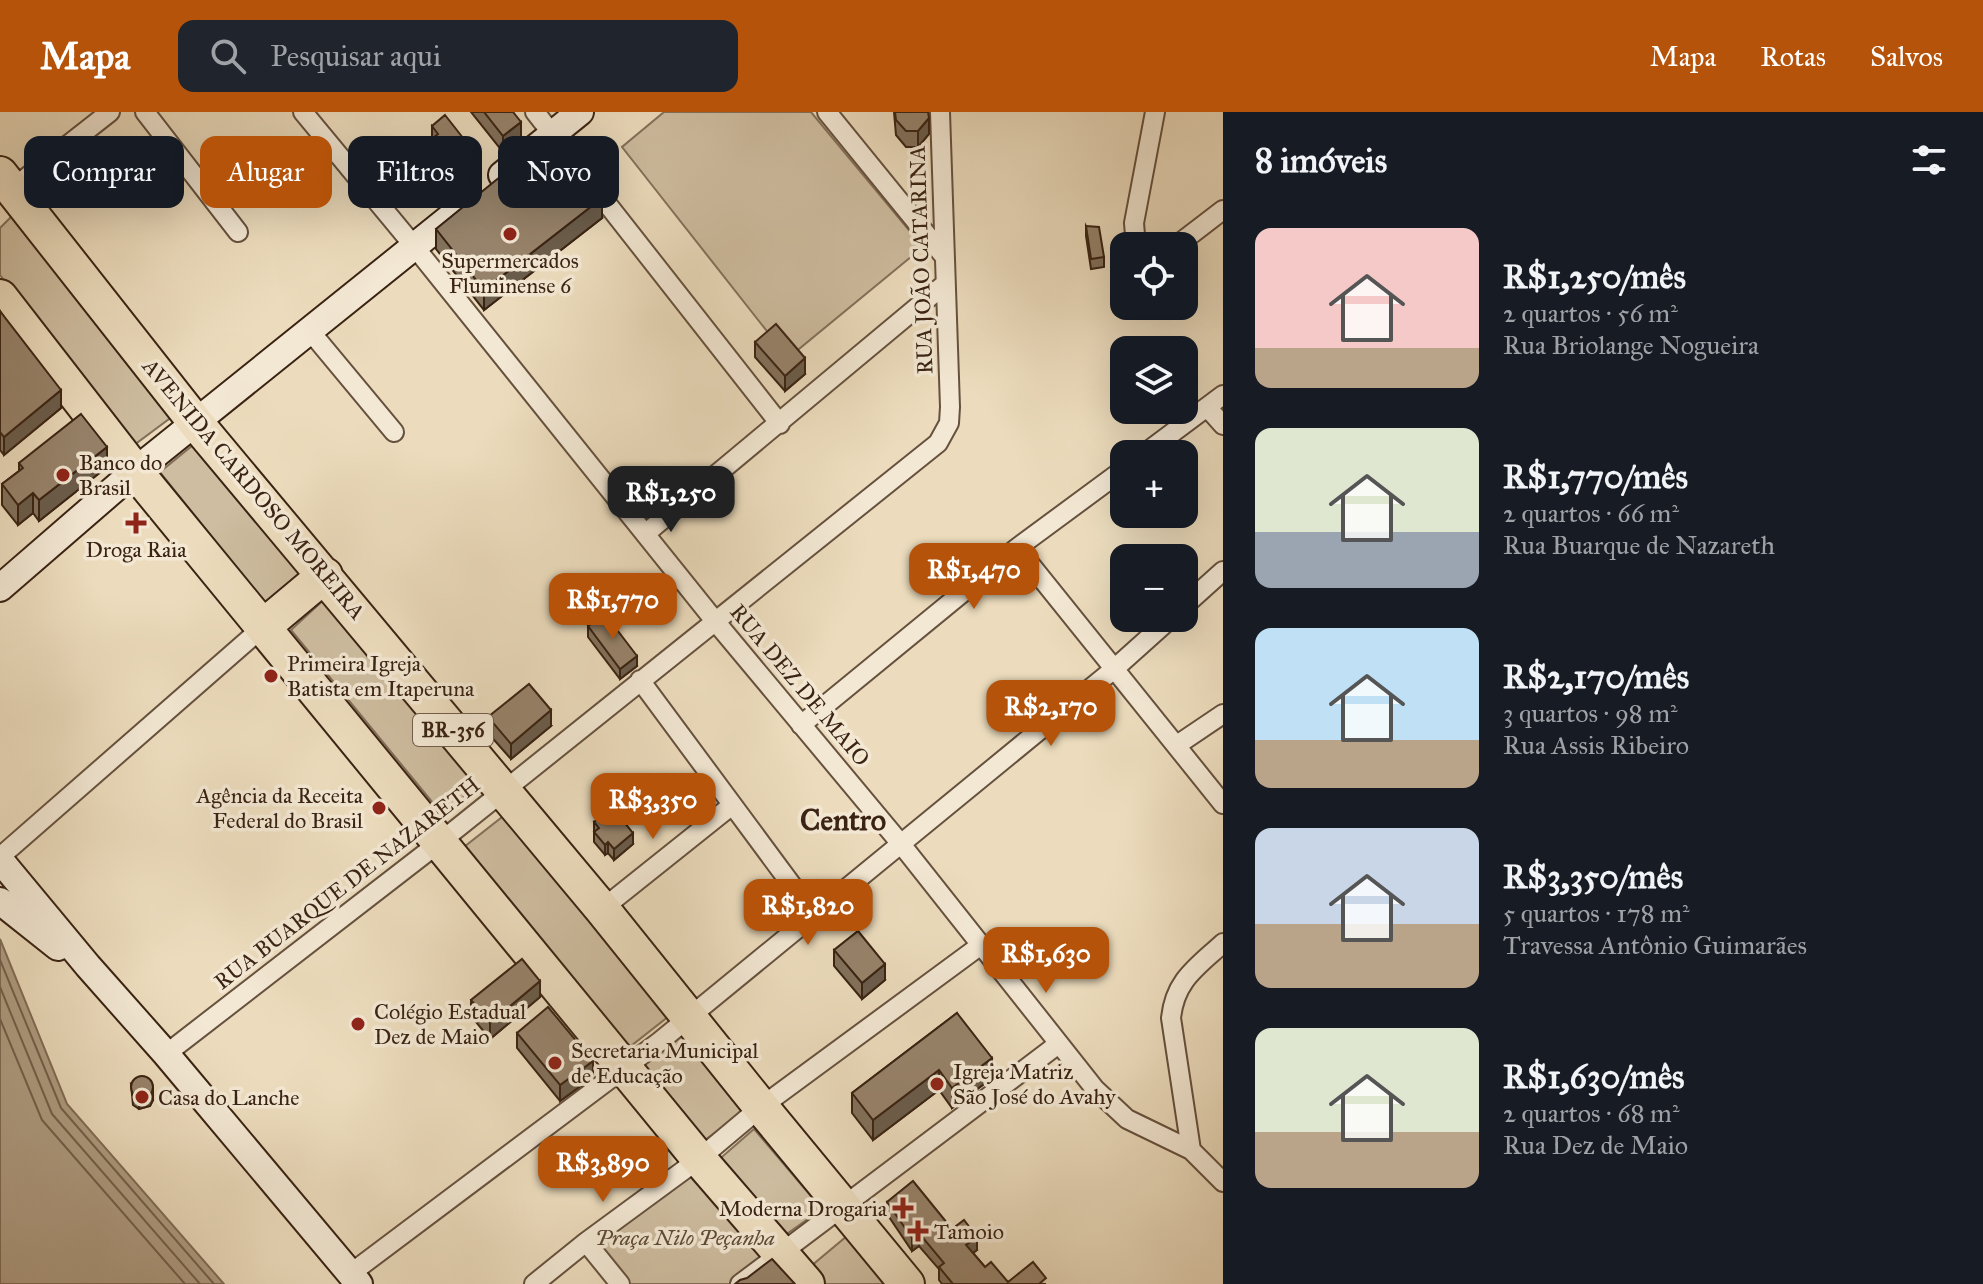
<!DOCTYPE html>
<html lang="pt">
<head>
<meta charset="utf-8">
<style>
	body { margin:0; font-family:"IM FELL Great Primer",serif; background:#20242c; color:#f1f3f6; height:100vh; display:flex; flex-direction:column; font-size:30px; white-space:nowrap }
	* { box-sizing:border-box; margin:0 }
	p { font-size:26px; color:#9ea1a6 }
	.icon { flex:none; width:44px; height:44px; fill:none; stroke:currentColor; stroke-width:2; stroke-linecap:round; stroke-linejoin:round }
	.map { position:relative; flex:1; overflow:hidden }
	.details { display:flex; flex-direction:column; background:#171b24; width:760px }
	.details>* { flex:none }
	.hud { position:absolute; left:24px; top:24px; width:760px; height:72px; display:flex; gap:16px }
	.tools { position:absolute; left:1110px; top:120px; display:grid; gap:16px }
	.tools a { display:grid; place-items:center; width:88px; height:88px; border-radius:16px; background:#171b24; box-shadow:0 8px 32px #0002; font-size:40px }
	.price { position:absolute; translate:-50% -68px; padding:0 18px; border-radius:16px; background:#b45309; color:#fff; font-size:26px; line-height:52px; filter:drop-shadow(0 2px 4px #0008) }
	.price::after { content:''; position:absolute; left:50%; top:48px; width:24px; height:18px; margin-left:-12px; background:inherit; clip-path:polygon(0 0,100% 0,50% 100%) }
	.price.active { background:#222; color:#fff }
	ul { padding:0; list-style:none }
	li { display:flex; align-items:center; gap:24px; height:200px; padding:0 32px }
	li span { display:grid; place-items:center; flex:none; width:224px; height:160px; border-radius:16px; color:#555 }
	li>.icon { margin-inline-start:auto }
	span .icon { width:96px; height:96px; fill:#fffc; stroke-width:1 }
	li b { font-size:34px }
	h2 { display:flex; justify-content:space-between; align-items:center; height:96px; padding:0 32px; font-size:34px }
	.pill { padding:0 28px; border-radius:16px; background:#171b24; box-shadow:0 8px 32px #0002; font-size:28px; line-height:72px }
	.pill.active { background:#b45309; color:#fff }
	header { display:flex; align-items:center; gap:48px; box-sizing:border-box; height:112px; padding:0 40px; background:#b45309; color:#fff }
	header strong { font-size:38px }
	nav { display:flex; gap:44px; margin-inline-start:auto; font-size:28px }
	.search { width:560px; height:72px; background:#20242c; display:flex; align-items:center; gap:20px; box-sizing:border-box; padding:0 28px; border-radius:16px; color:#9ea1a6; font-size:30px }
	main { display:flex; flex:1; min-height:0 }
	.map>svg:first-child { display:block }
	.green { fill:#cebda0; stroke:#84705a; stroke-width:2 }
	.water { fill:#af9d83; stroke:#806c56; stroke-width:2 }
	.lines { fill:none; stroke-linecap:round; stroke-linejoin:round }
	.shore { stroke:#74604b; stroke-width:2 }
	.street-casing { stroke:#66513e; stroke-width:22 }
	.secondary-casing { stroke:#3a2313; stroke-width:30 }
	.highway-casing { stroke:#3a2313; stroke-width:38 }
	.street { stroke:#f3e8d4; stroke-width:18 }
	.secondary { stroke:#f3e8d4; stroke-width:26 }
	.highway { stroke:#ecdcbd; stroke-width:34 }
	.wall { fill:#82715c; stroke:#3a2313; stroke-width:2 }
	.shaded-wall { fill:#6a5c4b; stroke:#3a2313; stroke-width:2 }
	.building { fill:#97836b; stroke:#3a2313; stroke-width:2 }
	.poi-dot { fill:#8f2418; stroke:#f3e8d4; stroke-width:3 }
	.labels { text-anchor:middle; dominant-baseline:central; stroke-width:7; stroke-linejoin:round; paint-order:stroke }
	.shield { fill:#f3e8d4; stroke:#725e4d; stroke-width:2 }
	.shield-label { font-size:20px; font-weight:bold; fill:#3a2313 }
	.poi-label { font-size:22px; fill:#3a2313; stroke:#f3e8d4; text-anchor:start }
	.street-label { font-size:22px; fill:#3a2313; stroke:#f3e8d4 }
	.park-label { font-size:22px; font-style:italic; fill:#5f4a36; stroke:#f3e8d4 }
	.district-label { font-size:30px; font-weight:bold; fill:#3a2313; stroke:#f3e8d4 }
</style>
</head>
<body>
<header>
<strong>Mapa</strong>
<div class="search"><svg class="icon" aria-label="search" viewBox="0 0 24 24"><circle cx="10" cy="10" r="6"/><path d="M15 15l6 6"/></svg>Pesquisar aqui</div>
<nav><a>Mapa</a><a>Rotas</a><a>Salvos</a></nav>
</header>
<main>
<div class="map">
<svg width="1223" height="1172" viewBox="0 0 1223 1172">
	<rect width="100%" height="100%" fill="#ecdcbd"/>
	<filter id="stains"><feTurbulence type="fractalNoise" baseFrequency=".0025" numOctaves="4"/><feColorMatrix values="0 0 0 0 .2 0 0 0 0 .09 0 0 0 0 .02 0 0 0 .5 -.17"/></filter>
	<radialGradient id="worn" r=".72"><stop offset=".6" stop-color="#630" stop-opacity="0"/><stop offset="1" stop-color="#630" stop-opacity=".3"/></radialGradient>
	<path class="green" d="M664,0H811L923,135L788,246L622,35Z
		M13,103L177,301L134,333L0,163V116Z
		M198,329L305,465L269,497L160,360Z
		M329,483L484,669L442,702L291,518Z
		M506,702L669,904L627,937L464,735Z
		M683,922L746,998L705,1028L644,952Z
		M754,1017L822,1097L781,1126L715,1051Z
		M692,1059L764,1147L733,1172H629L599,1134Z
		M847,1124L887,1172H824L810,1155Z"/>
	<path class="water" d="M0,827L67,992L224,1172H0Z"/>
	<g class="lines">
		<path class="shore" d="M0,848L61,996L214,1172
			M0,875L52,1002L200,1172
			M0,907L42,1008L185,1172"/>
		<defs>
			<path id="street" d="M145,0L238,120
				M303,0L414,134L715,509L901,732L1095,977L1127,1007L1191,1038L1223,1070
				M535,0L780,312
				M827,0L944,144
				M8,80L110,0
				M1140,134L1135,123L1134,111L1155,0
				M1176,134L1223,98
				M310,219L394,320
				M1207,295L1223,313
				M1144,342L1223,283
				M645,422L945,172
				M1017,436L1223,692
				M1184,494L1223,459
				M640,568L814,803
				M801,613L1017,436L1124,357
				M1177,633L1223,602
				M0,745L263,515
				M602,797L731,694
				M166,942L440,730L938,331L949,311L950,295L940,0
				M1191,1038L1171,906C1175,868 1197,855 1223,831
				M586,1130L620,1172
				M350,1162L659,930L1113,558L1171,506
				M534,1172L586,1130L699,1047L761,995L981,833
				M740,1172L1057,933"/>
			<path id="secondary" d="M502,63L580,0
				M0,476L135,359L462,96
				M0,748L88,854L166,942L359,1172
				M0,789L58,835"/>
			<path id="highway" d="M0,62L196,311L602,797L761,995L907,1172
				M0,185L135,359L699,1047L807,1172
				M263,515L325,463"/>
		</defs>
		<use href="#street" class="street-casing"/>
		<use href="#secondary" class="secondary-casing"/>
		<use href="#highway" class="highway-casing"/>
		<use href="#street" class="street"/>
		<use href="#secondary" class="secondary"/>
		<use href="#highway" class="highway"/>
	</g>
	<path class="wall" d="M471,0H513L521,25L503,40Z
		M894,0H928L929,22L918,35H906L896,23Z
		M432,14L467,46L411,92L395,72V57L432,27Z
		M568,94L602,106L484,198L436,137V117Z
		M1086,114L1104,145V155L1091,157L1086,124Z
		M0,199L61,296L4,343L0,338Z
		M755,230L805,262L785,279L755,245Z
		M19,351L107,355L39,409L33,401L18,413L2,393V372L19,359Z
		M588,514L637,554L620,567L588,525Z
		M488,605L551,614L511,647L488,621Z
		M594,710L633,732L614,748L608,741L605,743L594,730Z
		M834,838L885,868L862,887L834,854Z
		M540,885L490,927L471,904V888Z
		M957,901L992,966L952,996L939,978L873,1028L852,1001V981Z
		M517,921L593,965L560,989L517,936Z
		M131,972L153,988L150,994L139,997L133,993Z
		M887,1090L952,1117L977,1138L973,1141L985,1155L1008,1170L1046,1172H942L939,1168V1157L919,1134L912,1139L887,1102Z"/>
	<path class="shaded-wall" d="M929,6V22L918,35V19Z
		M521,10V25L503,40V24Z
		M467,31V46L411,92V76Z
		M602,86V106L484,198V178Z
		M805,246V262L785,279V264Z
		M61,278V296L4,343V325Z
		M107,335V355L39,409V388Z
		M33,381V401L18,413V393Z
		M637,544V554L620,567V557Z
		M551,598V614L511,647V632Z
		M633,721V732L614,748V737Z
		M608,730V741L605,743V733Z
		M885,852V868L862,887V871Z
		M540,869V885L490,927V911Z
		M992,946V966L952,996V976Z
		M593,949V965L560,989V973Z
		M939,958V978L873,1028V1008Z
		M153,977V988L150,994L139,997V987Z
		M919,1121V1134L912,1139V1126Z
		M977,1125V1138L966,1146V1133Z"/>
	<path class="building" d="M484,0H513L521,10L503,24Z
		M895,0H928L929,6L918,19H906L896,8Z
		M445,3L467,31L411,76L395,57L438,22L432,14Z
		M527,43L568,94L593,75L602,86L484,178L436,117Z
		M1086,114L1099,115L1104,145L1091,147Z
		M0,199L61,278L4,325L0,320Z
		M776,212L805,246L785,264L755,230Z
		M81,302L107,335L39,388L33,381L18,393L2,372L23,356L19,351Z
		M605,502L637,544L620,557L588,514Z
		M529,572L551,598L511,632L488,605Z
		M612,695L633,721L614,737L608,730L605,733L594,720L599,716L594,710Z
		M858,819L885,852L862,871L834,838Z
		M522,847L540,869L490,911L471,888Z
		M548,895L593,949L560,973L517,921Z
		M957,901L992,946L952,976L939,958L873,1008L852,981Z
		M131 975a11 11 0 1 1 22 0a11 11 0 1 1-22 0Z
		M913,1069L952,1117L964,1108L977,1125L966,1133L985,1155L991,1150L1008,1170L1033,1150L1046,1166L1039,1172H953L939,1155L944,1151L919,1121L912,1126L887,1090Z
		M772,1147L795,1172H735L740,1168L747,1166Z"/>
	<g class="poi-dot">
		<circle cx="510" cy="122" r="8"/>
		<circle cx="63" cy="363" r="8"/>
		<path d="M132 399h8v8h8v8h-8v8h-8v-8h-8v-8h8z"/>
		<circle cx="271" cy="564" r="8"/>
		<circle cx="379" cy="696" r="8"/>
		<circle cx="358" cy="912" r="8"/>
		<circle cx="555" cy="951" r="8"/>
		<circle cx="937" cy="972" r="8"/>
		<circle cx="142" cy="985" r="8"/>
		<path d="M899 1084h8v8h8v8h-8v8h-8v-8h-8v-8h8z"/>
		<path d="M914 1107h8v8h8v8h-8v8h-8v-8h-8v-8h8z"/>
	</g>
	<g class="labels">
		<rect class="shield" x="413" y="602" width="80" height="32" rx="6"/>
		<g class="shield-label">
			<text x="453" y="618">BR-356</text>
		</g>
		<g class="poi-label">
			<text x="510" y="148" text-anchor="middle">Supermercados<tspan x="510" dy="25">Fluminense 6</tspan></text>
			<text x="79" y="350">Banco do<tspan x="79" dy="25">Brasil</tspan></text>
			<text x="136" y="437" text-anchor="middle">Droga Raia</text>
			<text x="287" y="551">Primeira Igreja<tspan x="287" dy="25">Batista em Itaperuna</tspan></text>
			<text x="363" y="683" text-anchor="end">Agência da Receita<tspan x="363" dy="25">Federal do Brasil</tspan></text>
			<text x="374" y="899">Colégio Estadual<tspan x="374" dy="25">Dez de Maio</tspan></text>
			<text x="571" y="938">Secretaria Municipal<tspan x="571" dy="25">de Educação</tspan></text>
			<text x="953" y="959">Igreja Matriz<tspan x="953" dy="25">São José do Avahy</tspan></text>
			<text x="158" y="985">Casa do Lanche</text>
			<text x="887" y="1096" text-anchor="end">Moderna Drogaria</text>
			<text x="934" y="1119">Tamoio</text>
		</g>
		<g class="street-label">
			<text transform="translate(921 148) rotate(-92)">RUA JOÃO CATARINA</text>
			<text transform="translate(254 377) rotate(50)">AVENIDA CARDOSO MOREIRA</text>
			<text transform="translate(800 573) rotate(50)">RUA DEZ DE MAIO</text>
			<text transform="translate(347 771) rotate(-38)">RUA BUARQUE DE NAZARETH</text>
		</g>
		<g class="park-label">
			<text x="685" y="1125">Praça Nilo Peçanha</text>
		</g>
		<g class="district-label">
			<text x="843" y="708">Centro</text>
		</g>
	</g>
	<rect width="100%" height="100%" filter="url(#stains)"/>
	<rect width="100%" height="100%" fill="url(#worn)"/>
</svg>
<div class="tools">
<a><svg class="icon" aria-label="locate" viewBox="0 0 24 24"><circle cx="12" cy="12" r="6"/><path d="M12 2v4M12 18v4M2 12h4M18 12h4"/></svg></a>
<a><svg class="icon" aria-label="layers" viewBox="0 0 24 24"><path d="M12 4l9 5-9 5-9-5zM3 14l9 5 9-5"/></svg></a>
<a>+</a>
<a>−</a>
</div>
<b class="price active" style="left:671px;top:422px">R$1,250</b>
<b class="price" style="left:974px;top:499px">R$1,470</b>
<b class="price" style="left:613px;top:529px">R$1,770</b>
<b class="price" style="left:1051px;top:636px">R$2,170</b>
<b class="price" style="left:653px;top:729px">R$3,350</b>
<b class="price" style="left:808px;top:835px">R$1,820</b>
<b class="price" style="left:1046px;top:883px">R$1,630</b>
<b class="price" style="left:603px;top:1092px">R$3,890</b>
<div class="hud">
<a class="pill">Comprar</a>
<a class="pill active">Alugar</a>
<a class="pill">Filtros</a>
<a class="pill">Novo</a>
</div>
</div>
<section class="details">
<h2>8 imóveis<svg class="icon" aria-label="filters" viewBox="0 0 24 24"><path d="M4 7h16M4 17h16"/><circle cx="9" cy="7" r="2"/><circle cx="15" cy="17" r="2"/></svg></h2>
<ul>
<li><span style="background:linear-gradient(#f6c9c9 75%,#b9a48a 0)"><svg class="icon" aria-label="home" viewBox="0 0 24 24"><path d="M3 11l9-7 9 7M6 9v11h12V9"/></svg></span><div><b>R$1,250/mês</b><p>2 quartos · 56 m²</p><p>Rua Briolange Nogueira</p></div></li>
<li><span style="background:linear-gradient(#dfe7d0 65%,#9aa5b1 0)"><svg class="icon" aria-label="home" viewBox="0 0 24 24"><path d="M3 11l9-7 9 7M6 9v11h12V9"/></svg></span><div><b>R$1,770/mês</b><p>2 quartos · 66 m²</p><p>Rua Buarque de Nazareth</p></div></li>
<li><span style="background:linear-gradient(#bfe0f5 70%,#b9a48a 0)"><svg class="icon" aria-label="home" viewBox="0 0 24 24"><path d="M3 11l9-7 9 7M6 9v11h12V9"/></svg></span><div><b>R$2,170/mês</b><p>3 quartos · 98 m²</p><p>Rua Assis Ribeiro</p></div></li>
<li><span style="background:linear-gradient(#c9d6e8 60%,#b9a48a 0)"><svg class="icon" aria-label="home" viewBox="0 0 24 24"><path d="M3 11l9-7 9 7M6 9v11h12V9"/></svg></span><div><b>R$3,350/mês</b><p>5 quartos · 178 m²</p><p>Travessa Antônio Guimarães</p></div></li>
<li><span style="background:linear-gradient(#dfe7d0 65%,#b9a48a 0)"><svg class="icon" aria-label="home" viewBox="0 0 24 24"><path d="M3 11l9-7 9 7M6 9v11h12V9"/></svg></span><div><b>R$1,630/mês</b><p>2 quartos · 68 m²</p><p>Rua Dez de Maio</p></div></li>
</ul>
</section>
</main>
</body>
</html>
